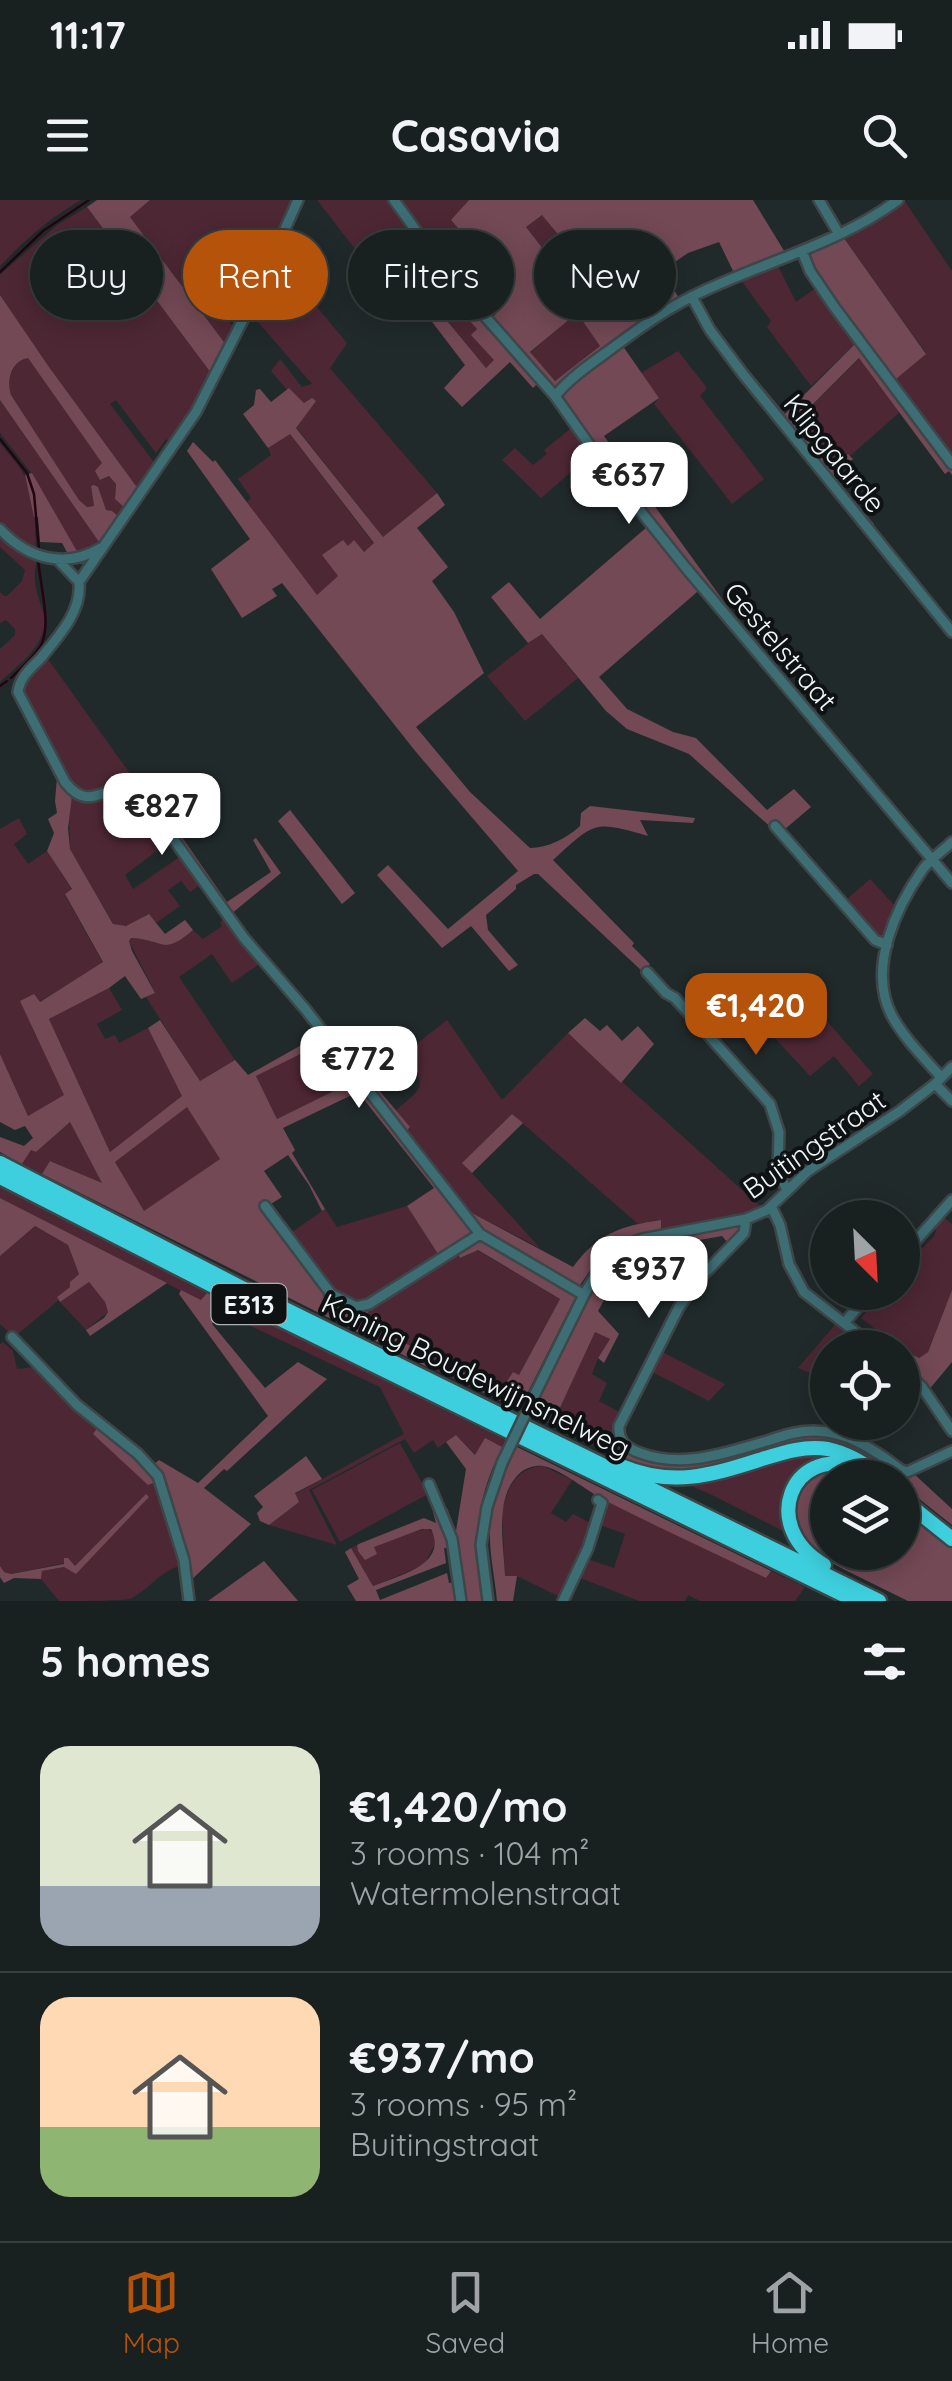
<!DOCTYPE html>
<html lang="en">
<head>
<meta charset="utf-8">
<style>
	body { margin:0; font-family:Quicksand,sans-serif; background:#222829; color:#f1f3f6; height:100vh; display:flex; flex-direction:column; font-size:38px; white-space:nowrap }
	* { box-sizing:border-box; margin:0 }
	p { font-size:32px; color:#9fa3a5 }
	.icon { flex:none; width:55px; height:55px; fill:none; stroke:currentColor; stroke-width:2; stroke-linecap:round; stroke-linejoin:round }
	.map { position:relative; height:1401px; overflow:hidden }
	.sheet { display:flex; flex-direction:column; background:#192020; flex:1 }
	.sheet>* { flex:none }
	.top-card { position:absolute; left:30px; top:30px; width:892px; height:90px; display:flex; gap:20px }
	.needle { width:65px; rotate:156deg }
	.fabs { position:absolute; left:810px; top:1000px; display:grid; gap:20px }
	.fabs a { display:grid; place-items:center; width:110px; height:110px; border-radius:50%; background:#192020; box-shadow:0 5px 25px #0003,0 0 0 2px #373e3e; font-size:50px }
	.price { position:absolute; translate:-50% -85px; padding:0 22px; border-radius:20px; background:#fff; color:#222; font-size:32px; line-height:65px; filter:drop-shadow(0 2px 5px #0008) }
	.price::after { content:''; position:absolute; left:50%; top:60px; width:30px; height:22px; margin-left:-15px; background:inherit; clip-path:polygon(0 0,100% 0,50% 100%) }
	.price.selected { background:#b45309; color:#fff }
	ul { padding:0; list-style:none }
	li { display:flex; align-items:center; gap:30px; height:250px; padding:0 40px }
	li+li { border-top:2px solid #373e3e }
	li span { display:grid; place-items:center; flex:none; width:280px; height:200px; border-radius:30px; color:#555 }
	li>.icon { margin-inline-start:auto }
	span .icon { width:120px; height:120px; fill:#fffc; stroke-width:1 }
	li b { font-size:42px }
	h2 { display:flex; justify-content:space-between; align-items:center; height:120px; padding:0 40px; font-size:42px }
	.pill { padding:0 35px; border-radius:45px; background:#192020; box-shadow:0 5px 25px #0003,0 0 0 2px #373e3e; font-size:35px; line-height:90px }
	.pill.selected { background:#b45309; color:#fff }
	.status { display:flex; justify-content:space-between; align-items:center; height:70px; padding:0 50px; background:#192020; direction:ltr }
	.status svg { height:28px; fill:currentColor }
	header { display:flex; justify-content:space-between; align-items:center; height:130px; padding:0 40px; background:#192020; font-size:45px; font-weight:700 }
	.menu { display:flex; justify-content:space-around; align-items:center; height:140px; border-top:2px solid #373e3e; background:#192020; font-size:28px; color:#9fa3a5 }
	.menu a { display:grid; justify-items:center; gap:5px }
	.menu .selected { color:#b45309 }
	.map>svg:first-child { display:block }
	.green { fill:#4d2734 }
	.forest { fill:#734956; fill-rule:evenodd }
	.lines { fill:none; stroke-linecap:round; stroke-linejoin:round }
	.stream { stroke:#250411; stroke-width:2.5 }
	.minor-casing { stroke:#3e4647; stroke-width:14 }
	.highway-casing { stroke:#3e4647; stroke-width:19 }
	.minor { stroke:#3d6e74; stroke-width:9 }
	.highway { stroke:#3ecfde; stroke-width:14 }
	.minor-bridge-casing { stroke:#3e4647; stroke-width:14; stroke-linecap:butt }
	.minor-bridge { stroke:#3d6e74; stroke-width:9 }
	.labels { text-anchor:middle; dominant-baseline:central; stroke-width:8; stroke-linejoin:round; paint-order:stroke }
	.shield { fill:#0e1213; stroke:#acb1b2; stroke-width:2.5 }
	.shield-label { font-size:25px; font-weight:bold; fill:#eff5f6 }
	.street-label { font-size:28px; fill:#eff5f6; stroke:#0e1213 }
</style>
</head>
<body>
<div class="status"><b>11:17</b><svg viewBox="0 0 49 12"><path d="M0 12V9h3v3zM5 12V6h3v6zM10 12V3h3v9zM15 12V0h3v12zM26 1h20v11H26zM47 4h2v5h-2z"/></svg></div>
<header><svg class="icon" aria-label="menu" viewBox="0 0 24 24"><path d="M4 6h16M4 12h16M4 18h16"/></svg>Casavia<svg class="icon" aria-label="search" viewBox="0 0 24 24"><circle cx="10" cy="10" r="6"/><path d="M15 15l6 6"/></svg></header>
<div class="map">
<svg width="952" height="1401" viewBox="0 0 952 1401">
	<rect width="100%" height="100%" fill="#212a2b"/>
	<path class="green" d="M0,0H81C50,18 25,40 0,66Z
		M150,0H293L243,111L206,63L188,76L220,122L226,118L234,128L227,146L130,17Z
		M317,0H390L423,46L400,64L397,76L403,83L390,94Z
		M399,0H469L452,20L499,75L477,93L448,54L441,51H434Z
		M899,0H904L952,71V260L895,179L926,153L841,34Z
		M87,7L211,173L171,243L166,239L156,253L116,200L110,204L156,265L139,290L49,167L0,95V75L3,72L57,25Z
		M542,14L591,74L575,90L526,27Z
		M276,58L347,143L330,168L437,293L383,337L296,227L304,203L289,188L287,190L271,171L280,159L302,187L312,184L250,113Z
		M777,64L796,102L816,88L854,145L811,186L767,127L771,121L741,80Z
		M427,73L477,129L472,135L495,160L486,168L416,82Z
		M577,112L600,146L555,181L530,153Z
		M678,151L707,188L700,196L764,279L732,304L654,204L659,198L641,173Z
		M28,158L103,264L101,280L109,276L116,284L115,296L126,309L119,317L106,310L91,286L94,306L87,307L79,300L11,195C5,180 11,162 28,158Z
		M860,158L900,212L850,256L847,254L830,269L799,230L809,222L803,214Z
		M0,200L99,342L78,353L32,274L0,233Z
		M574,226L593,253L541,298L502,260L515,248L533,265L547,254L544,250Z
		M289,233L374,344L364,352L348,346L323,355L338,376L317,396L247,302L251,298L238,279L271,255L268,248Z
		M0,243C8,254 20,265 25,277C36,299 35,329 36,352L12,339L0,322Z
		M0,331L37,357C32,381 36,390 43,411C52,442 19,464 0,482V449L15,435V429L6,420L0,423V392L4,396H7L22,381L25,370L0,347Z
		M541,433L578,478L525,521L487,476Z
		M45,455L131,575L126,582L94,594L74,589L22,497V482Z
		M130,588L150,623L166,644L125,675L133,689L181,656L201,684L190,692L181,681L168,690L180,706L156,723L148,714C138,720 126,730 114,725L70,649L69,612L72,596L82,599Z
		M19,618L27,634L14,644L28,664L47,651L72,690L65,695L103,763L39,802L65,895L28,916L0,854V629Z
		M870,679L897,708L884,738L876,737L845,701Z
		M225,719L262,762L232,783L212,754L179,777L235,860L200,881L146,797L155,793L129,741L131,738C163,739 165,755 193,730L203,739L222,726L220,722Z
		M785,773L873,874L859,886L834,856L810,876L748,809Z
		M109,788L122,810L97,824L105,839L115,835L119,843L148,828L183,896L110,952L49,819Z
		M447,820L502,900L568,833L762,1008L725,1019L661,1030L660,1020L638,1024L512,914L463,963L540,1048L472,1013L456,996L405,931L410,928L395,911C426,885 426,888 406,852Z
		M327,841L351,873V883L277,919L256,876Z
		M187,906L220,959L144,1012L115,962Z
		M70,922L103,984L51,961L42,974L22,964L31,949L36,952Z
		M0,987L207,1093L201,1101L0,998Z
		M407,1006L438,1054C420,1066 382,1098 363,1102C337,1108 303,1052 289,1034L325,1009L337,1027Z
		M941,1015L952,1024V1090L928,1152L919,1158L910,1155L861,1118L881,1093L902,1092L903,1068L934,1036L936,1031L933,1026Z
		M35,1026L68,1045L79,1074L70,1082V1087L57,1097L59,1100L14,1137L0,1124V1056Z
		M477,1050L560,1099L519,1175L502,1188L458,1171L453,1178L429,1168L433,1159L361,1120L369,1111L458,1053L461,1058Z
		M88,1081L105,1102L108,1112L86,1130L60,1102Z
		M224,1101L505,1240L502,1247L485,1239L476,1255L456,1235L438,1248L433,1240L414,1253L405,1239L309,1290L337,1345L269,1325L298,1302L295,1294L404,1234L380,1187L219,1111Z
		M839,1120L874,1147L828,1148L827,1180L798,1168Z
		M595,1131L610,1139L598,1158L592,1174L607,1183L599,1201L621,1213C613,1225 612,1234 619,1247L615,1256L552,1225Z
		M3,1142L13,1151L17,1169L34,1167L76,1212L79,1210L98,1227L93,1234L158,1281L183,1365C159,1371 150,1389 130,1399C118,1401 74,1401 59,1401L41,1379L42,1371L64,1367L76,1373L149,1297L74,1367L65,1363L10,1374L4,1372L0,1366V1144Z
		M660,1151L725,1184L709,1201L650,1171Z
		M400,1243L428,1294L340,1342L312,1290Z
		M814,1252L845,1258L823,1260L787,1333L710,1294L684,1283Z
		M543,1266L572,1280L551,1313L566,1322L573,1314L594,1325L587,1343L560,1397L517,1376L505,1377L502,1313C507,1288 516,1268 543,1266Z
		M607,1301L765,1377L771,1371L805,1387L795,1401H700L688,1395L685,1401H639L578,1377L587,1359L614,1368L625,1334L600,1325Z
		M427,1328L433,1333L436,1342L424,1365L373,1386L351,1348L357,1345L358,1351Z"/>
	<path class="forest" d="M97,0H150L130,17L227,146L211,173L87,7Z
		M469,0H753L786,54L735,75L719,42L688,53L675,62V66L665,74L680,100L660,109L620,142L659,198L604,236L735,417L732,419L704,386L599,477L627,509L673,532L696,538L767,610L794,589L811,607L785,629L781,626L775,631L689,554L627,529L606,511L542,434L528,443L491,397L509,382L540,419L647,327L633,308L623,303L619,291L624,287L491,120L506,100L510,87L451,20ZM542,15L591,74L575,90L526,27ZM577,113L600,146L555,181L530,152Z
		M841,34L926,154L896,179L952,260V275L949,271L945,274L859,158L803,214L810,222L800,231L830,268L848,254L853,259L833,276L874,324L870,328L874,332L869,337L743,179L751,173L785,214L854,145L816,88L821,85L808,62L813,50L834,42Z
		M423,46L539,182L533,188L510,162L462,207L444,188L465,165L397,76L395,71L400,64ZM426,73L477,129L471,135L494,160L486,168L416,83Z
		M0,95L49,167L139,290L126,309L115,299L116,284L109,276L100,280L95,271L102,263L28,158C11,161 6,180 11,195L79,300L87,307L94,306L91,286L94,285L98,287L106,310L112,311L119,317L99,342L0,200Z
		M289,188L304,203L312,198L316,201L296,228L383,337L437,293L445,305L417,328L448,367L432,381L454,412L484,473L416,527L470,592L530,648C548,648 567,638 580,626L581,613L590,606L695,618L693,623L640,620L648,636C593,620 595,622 553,660L634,743L632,746L650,764L643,772L538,674H534L516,685V689L486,715L488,730L518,765L509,771L471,726L442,748L377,675L388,665L448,729L518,671L416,552L282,383L272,389L277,396L242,418L211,369L250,339L187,251L193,242L213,262L215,260L317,395L338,376L322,355L343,340L348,346L354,340L364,352L374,343L290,234L268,248L243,214L254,205L256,190L260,189L271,202Z
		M32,273L78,353L69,356L62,343L40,342L38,317H34L25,275Z
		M131,575L154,597L227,702L271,672L253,640L256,638L281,673L225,719L171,641L166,644L150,623L126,582Z
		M57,578L60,579L72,596L68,628L70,649L113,724L126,726L149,714L165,734L185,720L193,730C163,756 165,740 131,738L129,741L132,751L155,793L141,799L125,776L109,788L49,819L110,952L182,896L148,828L160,820L200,881L235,860L248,875L321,834L327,841L256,876L277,919L350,883L346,876L350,873L343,862L350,856L410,927L406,932L456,996L472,1013L573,1067C598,1033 621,1026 661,1020V1030C614,1037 604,1048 579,1087L478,1027L438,1054L407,1006L434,988L358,892L283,928L295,950L292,953L325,1009L322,1011L309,985L288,955L264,971L282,997L266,1007L331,1088L323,1096C336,1106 352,1114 369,1111L362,1120L433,1158L429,1168L42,974L50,961L102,983L70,922L36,952L31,950L22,964L0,952V937L24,946L33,938L25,926L15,930L0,922V854L28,916L64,895L20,801L34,794L40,802L103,762L65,694L72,689L47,651L54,633L48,619L57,613L55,601ZM187,907L220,959L144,1011L115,962Z
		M290,610L355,693L342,704L278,621Z
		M585,818L600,831L607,825L622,841L638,826L654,844L621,883L568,833Z
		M512,914L523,923L472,973L462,963Z
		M0,998L167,1083L90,1136L86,1130L104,1118L108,1112L105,1102L89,1082L60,1102L57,1097L70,1087V1082L79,1074L68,1045L35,1026L0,1056Z
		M738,1024L741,1026L740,1033L729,1044L722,1036L655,1048L617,1077L598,1111L619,1134L604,1163L598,1158L610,1139L595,1132L552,1225L533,1216C548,1182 593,1070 619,1053C647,1035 705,1031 738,1024Z
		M481,1041L576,1096L519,1210L453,1178L457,1170L503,1188L513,1172L519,1175L560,1099L478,1050L460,1058L458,1053Z
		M181,1090L201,1100L207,1093L224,1101L212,1124L265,1188L298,1162L327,1179L227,1271L224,1269L204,1288L251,1324L189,1382L161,1280L148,1285L93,1234L101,1222L154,1264L159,1260L198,1283L268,1216L179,1094Z
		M952,1090V1162L927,1192L903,1166L902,1149L919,1158L928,1152Z
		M809,1234C832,1237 852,1239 872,1253C884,1261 893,1271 906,1277L913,1273L952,1309V1325L903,1286L902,1278L892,1277L866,1259L845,1249L742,1259L705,1269L673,1272L635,1265L615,1256L620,1247C681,1285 745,1241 809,1234Z
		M456,1235L475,1255L485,1238L502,1247C474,1305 474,1338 483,1401H356L347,1386L359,1379L345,1352L351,1348L373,1386C397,1376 449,1365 431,1329H422L374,1347L377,1354L365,1360L358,1351L357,1345L361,1343L424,1318L436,1323L433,1312L447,1308L456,1331L466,1269L446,1242ZM444,1348L457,1349L460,1381L449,1383L447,1373L380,1400L376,1390L446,1363Z
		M517,1247L771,1371L766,1378C712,1352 657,1327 604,1300C587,1291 561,1269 543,1266C536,1265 526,1268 521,1272C493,1296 504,1344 505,1376H517L513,1401H497C495,1378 489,1353 490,1330C491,1301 504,1272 517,1247Z
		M306,1256L322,1279L295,1293L299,1302L269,1325L260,1321L257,1313L263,1307L254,1296Z
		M848,1270L864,1277L828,1278V1352H902L903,1306L952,1346V1401H908L843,1369L815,1353L797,1330L793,1302L802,1284L821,1271Z
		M146,1294L149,1297L76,1374L64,1367L42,1371L41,1379L14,1378L4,1383L0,1377V1366L4,1372L11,1374L64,1364V1358H68L75,1366Z
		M264,1361L298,1401H208Z"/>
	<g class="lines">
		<path class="stream" d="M0,72L43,31L89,0
			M0,239L27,273L34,294L39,349
			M11,478C21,468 32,459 40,447C53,427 39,382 38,357
			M0,486L7,481"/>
		<defs>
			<path id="minor" d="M394,0L446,72L555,196L603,264L686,368L952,683
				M819,0L839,34
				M802,51L810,71L835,108L952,264
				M692,97L710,130L743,174L952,432
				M555,196C570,178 589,165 607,152C634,132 661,112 691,97C759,63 835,46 898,0
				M0,329C28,359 65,369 101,348
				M58,360L79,382C82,412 58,437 40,459C30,469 20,477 18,492L65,582C87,611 103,589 130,585L142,595L244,738L306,810L480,1034L584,1095
				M79,382L196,212L255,96L298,0
				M775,626L875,740L887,745
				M647,772L666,793L675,798L770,904L779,932L778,972L787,990
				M941,877C924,858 904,838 892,816C867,769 896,707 923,669C931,658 943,651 952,642
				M935,884L952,901
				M265,1006L331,1094L356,1107L369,1104L480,1034
				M771,1006L780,1025L789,1064L804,1092L876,1148
				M746,1019L744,1033L700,1078L679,1107L619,1226C618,1241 626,1248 640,1253C683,1269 725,1253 767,1241C782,1236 796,1231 812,1231C846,1230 875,1250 901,1270L907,1272L952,1251
				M902,1056L952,1000
				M845,1122L871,1092
				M12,1137L77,1205L138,1254L158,1276L184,1360L189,1401
				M902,1168L922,1187L952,1231
				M534,1196L584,1095L602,1064L615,1051L642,1039L746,1019L767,1010L808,971L900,911L935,884L952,867
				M429,1284L452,1339L461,1401
				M488,1401L481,1345L487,1307L502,1263
				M563,1401L588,1348L602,1303L598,1300"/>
			<path id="highway" d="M0,963L240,1087L879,1401
				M0,977L237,1098L856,1401
				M621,1266C671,1287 709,1276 759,1260C781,1253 804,1245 828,1249C848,1253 867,1265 883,1278
				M902,1299L952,1339
				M824,1365C759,1327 791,1246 855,1267"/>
		</defs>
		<use href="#minor" class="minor-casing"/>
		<use href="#highway" class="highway-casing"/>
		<use href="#minor" class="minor"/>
		<use href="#highway" class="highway"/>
		<defs>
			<path id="minor-bridge" d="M502,1263L534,1196"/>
		</defs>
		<use href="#minor-bridge" class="minor-bridge-casing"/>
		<use href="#minor-bridge" class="minor-bridge"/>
	</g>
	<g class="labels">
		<rect class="shield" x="211.5" y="1084" width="75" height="40" rx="8"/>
		<g class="shield-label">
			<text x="249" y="1104">E313</text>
		</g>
		<g class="street-label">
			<text transform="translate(835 253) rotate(51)">Klipgaarde</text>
			<text transform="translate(781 446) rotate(50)">Gestelstraat</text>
			<text transform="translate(814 944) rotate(-35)">Buitingstraat</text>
			<text transform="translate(476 1175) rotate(26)">Koning Boudewijnsnelweg</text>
		</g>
	</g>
</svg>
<div class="fabs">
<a><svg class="needle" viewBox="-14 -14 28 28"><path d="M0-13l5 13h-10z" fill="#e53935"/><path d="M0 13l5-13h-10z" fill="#9fa3a5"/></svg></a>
<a><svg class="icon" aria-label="locate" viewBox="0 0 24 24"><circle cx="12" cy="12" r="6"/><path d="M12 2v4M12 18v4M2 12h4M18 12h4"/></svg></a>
<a><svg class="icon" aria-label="layers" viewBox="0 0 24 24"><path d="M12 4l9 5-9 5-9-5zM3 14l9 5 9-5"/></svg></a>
</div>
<b class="price" style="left:629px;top:327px">€637</b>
<b class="price" style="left:162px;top:658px">€827</b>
<b class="price selected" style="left:756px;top:858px">€1,420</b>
<b class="price" style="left:359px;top:911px">€772</b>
<b class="price" style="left:649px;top:1121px">€937</b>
<div class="top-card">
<a class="pill">Buy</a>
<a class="pill selected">Rent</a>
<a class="pill">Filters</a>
<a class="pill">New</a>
</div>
</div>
<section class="sheet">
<h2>5 homes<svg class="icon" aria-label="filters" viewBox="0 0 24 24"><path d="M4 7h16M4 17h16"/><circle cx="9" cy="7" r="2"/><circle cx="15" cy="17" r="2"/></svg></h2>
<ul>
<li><span style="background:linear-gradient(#dfe7d0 70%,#9aa5b1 0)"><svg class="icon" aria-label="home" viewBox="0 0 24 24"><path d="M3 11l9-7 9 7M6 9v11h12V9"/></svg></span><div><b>€1,420/mo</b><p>3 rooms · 104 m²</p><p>Watermolenstraat</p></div></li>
<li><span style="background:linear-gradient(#ffd9b3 65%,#8fb573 0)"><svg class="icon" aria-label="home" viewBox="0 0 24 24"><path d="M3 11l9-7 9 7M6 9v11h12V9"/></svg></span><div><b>€937/mo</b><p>3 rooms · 95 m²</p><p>Buitingstraat</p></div></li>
</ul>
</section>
<nav class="menu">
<a class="selected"><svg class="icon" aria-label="map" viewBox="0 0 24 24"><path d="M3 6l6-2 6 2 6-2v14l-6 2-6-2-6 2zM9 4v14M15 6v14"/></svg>Map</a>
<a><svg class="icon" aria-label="saved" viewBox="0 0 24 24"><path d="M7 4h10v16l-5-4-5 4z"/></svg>Saved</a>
<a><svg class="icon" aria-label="home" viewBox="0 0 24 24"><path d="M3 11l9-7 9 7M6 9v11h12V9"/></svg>Home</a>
</nav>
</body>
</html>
